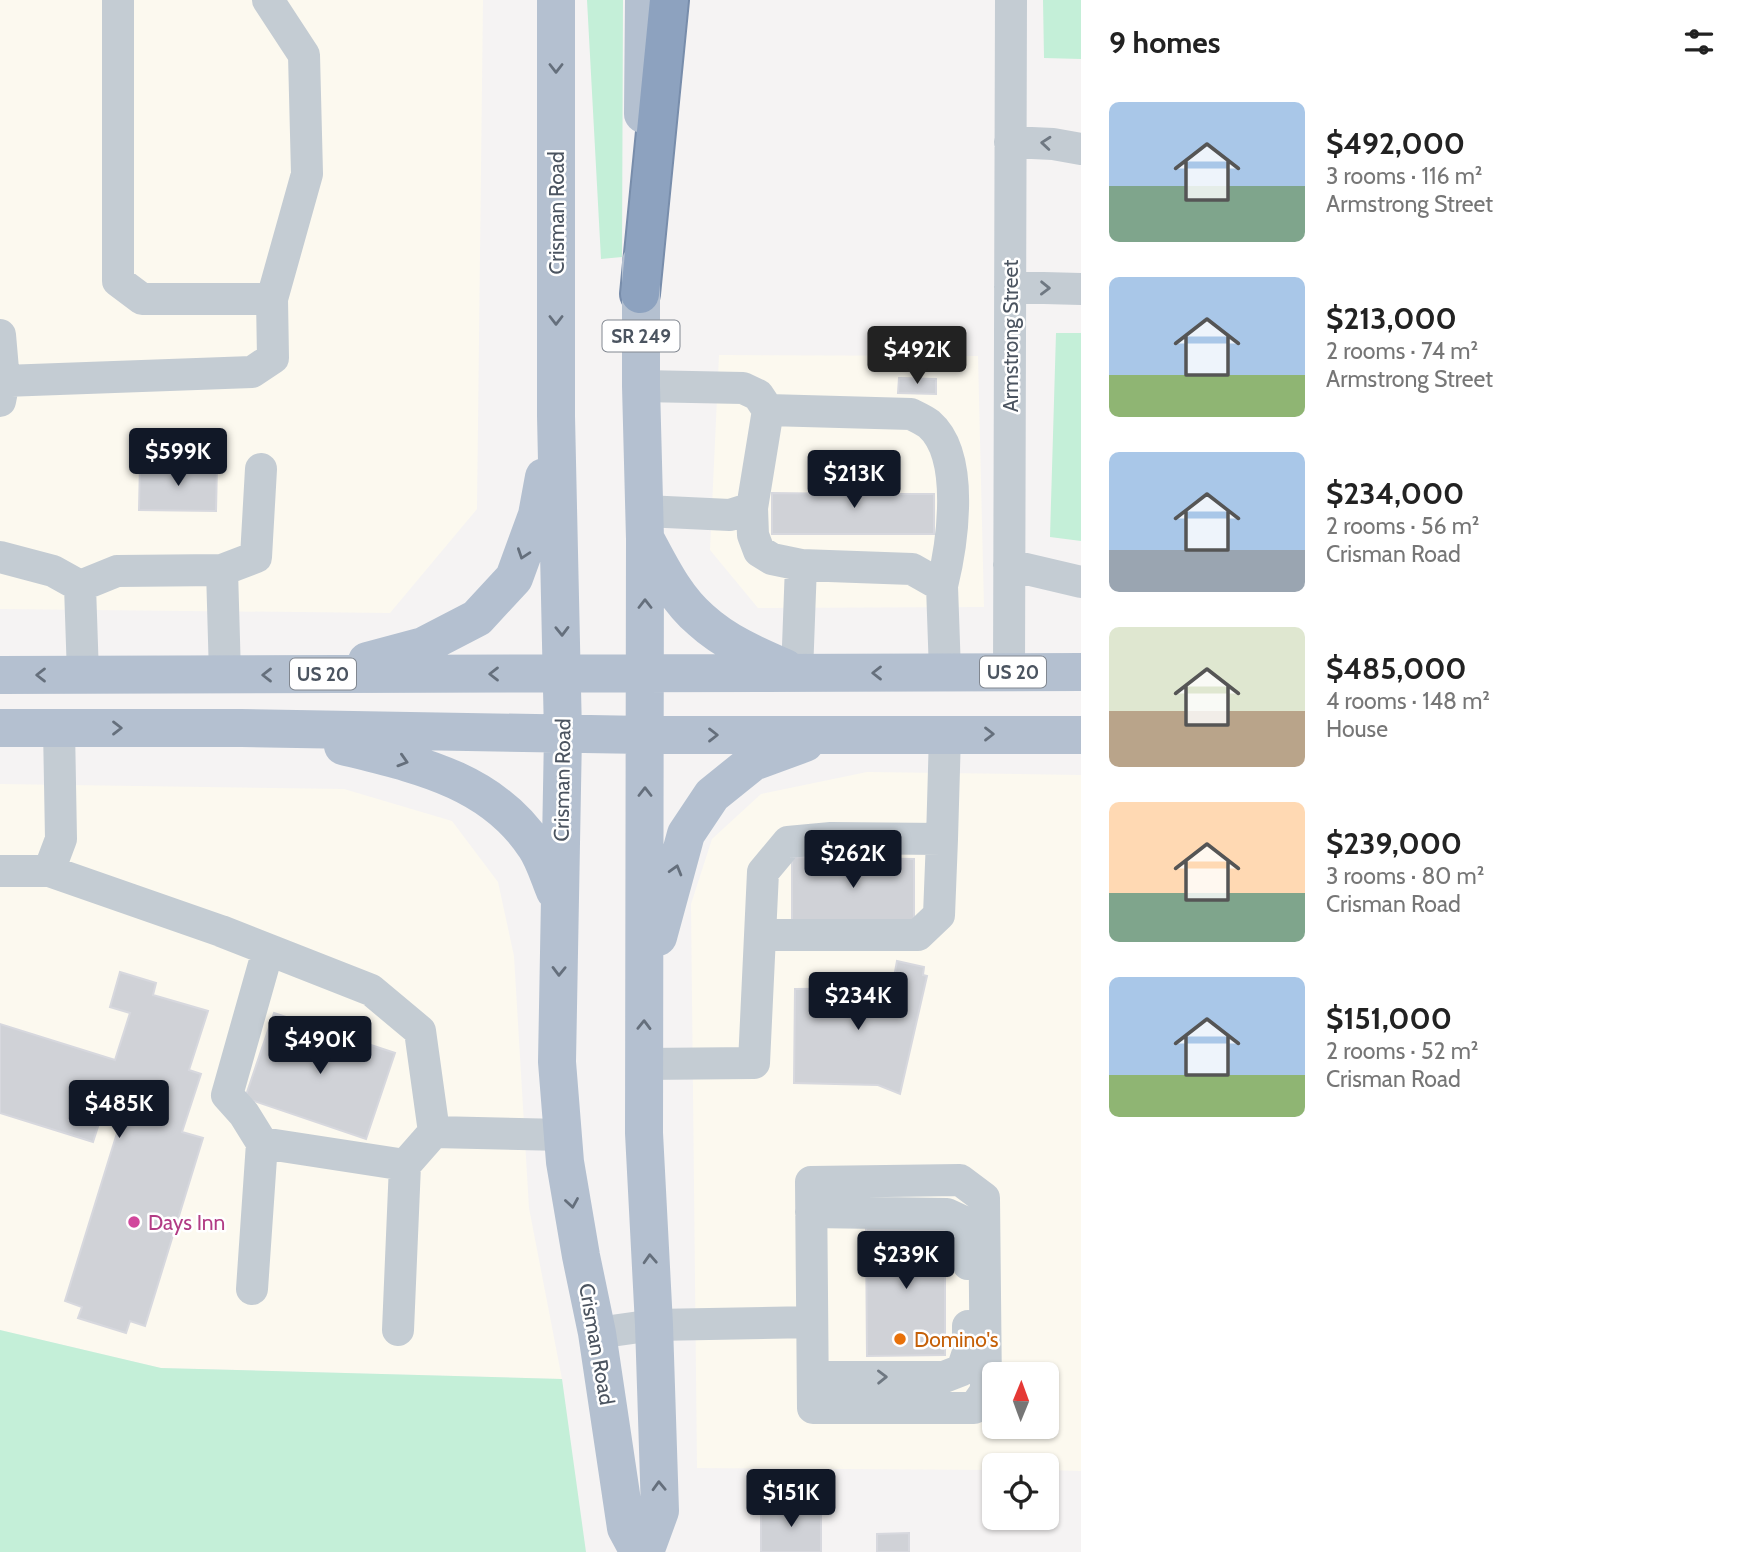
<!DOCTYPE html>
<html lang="en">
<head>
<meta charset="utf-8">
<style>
	body { margin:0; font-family:Cabin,sans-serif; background:#f6f6f6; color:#222; height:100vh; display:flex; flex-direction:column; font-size:26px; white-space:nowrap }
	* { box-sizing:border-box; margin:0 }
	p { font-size:23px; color:#767676 }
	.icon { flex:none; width:38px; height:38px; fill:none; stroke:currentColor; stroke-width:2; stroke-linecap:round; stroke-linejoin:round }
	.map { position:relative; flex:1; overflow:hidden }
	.side { display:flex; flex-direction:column; background:#fff; width:665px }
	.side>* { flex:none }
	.needle { width:46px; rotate:1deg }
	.controls { position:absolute; left:982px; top:1362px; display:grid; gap:14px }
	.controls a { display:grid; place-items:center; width:77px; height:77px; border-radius:10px; background:#fff; box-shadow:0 2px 5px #0004; font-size:35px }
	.price { position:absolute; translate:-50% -60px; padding:0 16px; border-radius:7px; background:#111827; color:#fff; font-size:23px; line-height:46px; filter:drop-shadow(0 2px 4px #0008) }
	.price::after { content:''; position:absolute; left:50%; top:42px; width:21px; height:16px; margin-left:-10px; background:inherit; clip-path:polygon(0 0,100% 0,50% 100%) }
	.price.on { background:#222; color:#fff }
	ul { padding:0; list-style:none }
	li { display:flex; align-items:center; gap:21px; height:175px; padding:0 28px }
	li span { display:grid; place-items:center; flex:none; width:196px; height:140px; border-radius:10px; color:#555 }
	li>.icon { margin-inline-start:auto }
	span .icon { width:84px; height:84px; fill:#fffc; stroke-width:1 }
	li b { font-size:30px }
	h2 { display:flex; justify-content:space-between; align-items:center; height:84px; padding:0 28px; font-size:30px }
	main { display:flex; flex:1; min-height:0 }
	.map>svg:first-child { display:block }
	.commercial { fill:#fcf9ef; fill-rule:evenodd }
	.green { fill:#c4efd8 }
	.building { fill:#d0d2d7; stroke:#d7d8de; stroke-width:2 }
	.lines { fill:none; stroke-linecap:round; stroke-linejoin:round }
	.highway-casing { stroke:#788dab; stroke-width:42 }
	.minor { stroke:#c4ccd3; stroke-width:32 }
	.major { stroke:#b4c0d0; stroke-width:38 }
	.highway { stroke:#8da2bf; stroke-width:38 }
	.oneway { stroke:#656f7c }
	.oneway2 { stroke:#6f7882 }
	.hotel-dot { fill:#d1479c; stroke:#fff; stroke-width:2.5 }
	.food-dot { fill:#e8710a; stroke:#fff; stroke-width:2.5 }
	.labels { text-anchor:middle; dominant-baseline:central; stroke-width:5; stroke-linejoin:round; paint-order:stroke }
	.shield { fill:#fff; stroke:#818790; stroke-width:2 }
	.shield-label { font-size:19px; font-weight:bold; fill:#4b5460 }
	.street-label { font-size:21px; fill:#4b5460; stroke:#fff }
	.hotel-label { font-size:21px; fill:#b23c85; stroke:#fff; text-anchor:start }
	.food-label { font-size:21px; fill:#c56008; stroke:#fff; text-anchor:start }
</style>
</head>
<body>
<main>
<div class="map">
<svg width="1081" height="1552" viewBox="0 0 1081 1552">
	<rect width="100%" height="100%" fill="#f5f3f3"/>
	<path class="commercial" d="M0,0H483L477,509L390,613L0,609Z
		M719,355L978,356L984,607L758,608L710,550Z
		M867,772L1081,775V1471L1047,1470L1046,1465H994V1470L697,1468L691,904L712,839L761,794ZM994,1374H1046V1426H994Z
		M0,784L344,789L452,821L498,882L514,956L529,1208L562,1379L161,1368L0,1330Z"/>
	<path class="green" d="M587,0H623L622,257L601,259Z
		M1043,0H1081V59L1044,58Z
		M1056,333H1081V541L1050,537Z
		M0,1330L161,1368L562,1379L586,1552H0Z"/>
	<path class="building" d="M899,378L936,379V394L898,393Z
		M140,464L217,465L216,511L139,510Z
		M852,467H882V494H934V534H772V493L852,494Z
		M792,857L914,859V922L792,921Z
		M897,961L924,967L923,975L927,976L900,1094L878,1085L794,1083L795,989L892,988Z
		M120,972L156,983L153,995L208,1011L189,1070L201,1074L182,1132L203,1138L145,1326L130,1321L126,1333L78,1318L82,1307L65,1301L122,1117L103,1111L93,1142L0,1113V1024L115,1060L130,1013L110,1007Z
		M274,1013L395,1053L366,1139L245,1098Z
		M945,1226V1355L867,1356L866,1227Z
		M761,1505L821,1506V1552H761Z
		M909,1533V1552H877V1534Z"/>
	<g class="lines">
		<defs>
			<path id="highway" d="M640,294L669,0"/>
		</defs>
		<use href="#highway" class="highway-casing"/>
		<path class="minor" d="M118,0V281L142,299H272
			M1010,142L1053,144L1081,149
			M1010,287L1081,289
			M0,335L4,381
			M641,386L743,388L758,395L768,410L752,508L730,515L645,511
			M0,401L4,381L252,372L273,358L272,299L307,174L304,55L268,0
			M768,410L911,414C917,417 924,420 929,424C966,456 952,545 942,586
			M752,508L753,535L759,551L772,559L801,565L912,569L942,586L945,672
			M0,557L53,571L80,586
			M1009,565L1081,582
			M222,570L225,675
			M80,586L117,571L222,570L256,557L261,469
			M80,586L83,675
			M1009,672L1011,0
			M797,673L801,565
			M0,871H49L61,839L59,728
			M49,871L221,931L371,990L420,1031L434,1132L563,1135
			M760,935H918L939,915L942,839
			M643,1064L754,1063L763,872L788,842L831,838L942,839L945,734
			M262,1143L405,1165
			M960,1180L984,1198L986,1391L974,1408H813L811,1182Z
			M811,1212L947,1214L962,1221L969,1235L968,1264
			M252,1289L262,1143L244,1114L227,1095L268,950
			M398,1330L405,1165L434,1132
			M597,1333L654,1325L812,1322
			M814,1377H944L962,1370L968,1352V1326"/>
		<path class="major" d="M556,0V416L563,734L557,1062L565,1162L581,1256L597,1333L626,1528L639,1552
			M643,114L644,0
			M641,262V386L645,539L644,1133L654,1325L660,1511L645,1552
			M646,540C661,568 676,599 701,620C725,642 755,655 785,668
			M367,661L423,646L477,618L514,578L537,515L544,477
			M0,675L1081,672
			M0,728H241L645,735H1081
			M343,746C415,764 491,779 535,846C544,859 549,877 555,891
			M658,937L686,834L712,795L753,762L805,743"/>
		<use href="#highway" class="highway"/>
	</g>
	<defs><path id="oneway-chevron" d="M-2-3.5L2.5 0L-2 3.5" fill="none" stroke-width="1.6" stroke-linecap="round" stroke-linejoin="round" transform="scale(1.75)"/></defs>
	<g class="oneway">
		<use href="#oneway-chevron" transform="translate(556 68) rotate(90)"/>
		<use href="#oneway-chevron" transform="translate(556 320) rotate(90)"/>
		<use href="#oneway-chevron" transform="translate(523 554) rotate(109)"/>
		<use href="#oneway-chevron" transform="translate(645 604) rotate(-90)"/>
		<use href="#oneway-chevron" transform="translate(562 631) rotate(89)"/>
		<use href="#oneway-chevron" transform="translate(877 673) rotate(180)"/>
		<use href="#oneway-chevron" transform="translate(494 674) rotate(180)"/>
		<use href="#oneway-chevron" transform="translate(41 675) rotate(180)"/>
		<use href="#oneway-chevron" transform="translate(267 675) rotate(180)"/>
		<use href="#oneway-chevron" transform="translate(117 728)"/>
		<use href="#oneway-chevron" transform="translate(989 734)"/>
		<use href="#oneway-chevron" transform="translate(713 735)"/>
		<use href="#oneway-chevron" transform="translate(403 761) rotate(17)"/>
		<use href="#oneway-chevron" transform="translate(645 792) rotate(-90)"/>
		<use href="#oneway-chevron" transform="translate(676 870) rotate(-74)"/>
		<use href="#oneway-chevron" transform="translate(559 971) rotate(91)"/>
		<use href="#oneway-chevron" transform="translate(644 1025) rotate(-89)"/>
		<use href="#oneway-chevron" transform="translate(572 1203) rotate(81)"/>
		<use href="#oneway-chevron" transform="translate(650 1259) rotate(-93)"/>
		<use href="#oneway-chevron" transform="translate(659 1486) rotate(-92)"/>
	</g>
	<g class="oneway2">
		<use href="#oneway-chevron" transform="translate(1046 143) rotate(-175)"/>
		<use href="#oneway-chevron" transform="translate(1045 288) rotate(1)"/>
		<use href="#oneway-chevron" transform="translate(882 1377) rotate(-1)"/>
	</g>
	<circle class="hotel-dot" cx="134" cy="1222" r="7"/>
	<circle class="food-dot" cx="900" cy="1339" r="7"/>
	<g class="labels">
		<g class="shield">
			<rect x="602.5" y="320.5" width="77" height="31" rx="5"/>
			<rect x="980" y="656.5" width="66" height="31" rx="5"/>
			<rect x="290" y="658.5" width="66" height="31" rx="5"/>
		</g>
		<g class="shield-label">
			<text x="641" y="336">SR 249</text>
			<text x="1013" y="672">US 20</text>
			<text x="323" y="674">US 20</text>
		</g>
		<g class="street-label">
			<text transform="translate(556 213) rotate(-90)">Crisman Road</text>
			<text transform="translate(1010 336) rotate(-90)">Armstrong Street</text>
			<text transform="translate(562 780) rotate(-89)">Crisman Road</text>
			<text transform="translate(597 1344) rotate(80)">Crisman Road</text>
		</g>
		<g class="hotel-label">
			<text x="148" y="1222">Days Inn</text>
		</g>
		<g class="food-label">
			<text x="914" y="1339">Domino's</text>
		</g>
	</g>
</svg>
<div class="controls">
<a><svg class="needle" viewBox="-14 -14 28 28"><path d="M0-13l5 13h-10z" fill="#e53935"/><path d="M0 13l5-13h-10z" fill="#767676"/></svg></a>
<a><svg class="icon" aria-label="locate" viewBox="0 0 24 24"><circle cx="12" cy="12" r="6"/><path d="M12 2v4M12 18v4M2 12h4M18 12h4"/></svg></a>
</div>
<b class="price on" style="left:917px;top:386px">$492K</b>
<b class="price" style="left:178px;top:488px">$599K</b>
<b class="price" style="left:854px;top:510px">$213K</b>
<b class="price" style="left:853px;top:890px">$262K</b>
<b class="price" style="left:858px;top:1032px">$234K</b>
<b class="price" style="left:320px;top:1076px">$490K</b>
<b class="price" style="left:119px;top:1140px">$485K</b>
<b class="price" style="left:906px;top:1291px">$239K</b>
<b class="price" style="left:791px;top:1529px">$151K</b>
</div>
<section class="side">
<h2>9 homes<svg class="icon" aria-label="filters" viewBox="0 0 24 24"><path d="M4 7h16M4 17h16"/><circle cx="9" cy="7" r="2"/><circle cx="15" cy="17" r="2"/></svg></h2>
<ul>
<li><span style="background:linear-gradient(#a9c7e8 60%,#7fa58c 0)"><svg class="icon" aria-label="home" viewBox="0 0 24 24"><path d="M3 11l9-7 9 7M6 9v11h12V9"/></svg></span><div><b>$492,000</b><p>3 rooms · 116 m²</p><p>Armstrong Street</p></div></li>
<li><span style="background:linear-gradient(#a9c7e8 70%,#8fb573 0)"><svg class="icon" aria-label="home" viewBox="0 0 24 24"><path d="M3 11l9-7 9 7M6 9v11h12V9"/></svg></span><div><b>$213,000</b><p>2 rooms · 74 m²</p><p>Armstrong Street</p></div></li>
<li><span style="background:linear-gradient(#a9c7e8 70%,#9aa5b1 0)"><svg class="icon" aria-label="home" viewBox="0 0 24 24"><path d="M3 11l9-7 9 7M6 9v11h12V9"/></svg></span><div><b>$234,000</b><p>2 rooms · 56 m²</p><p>Crisman Road</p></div></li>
<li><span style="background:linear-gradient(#dfe7d0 60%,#b9a48a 0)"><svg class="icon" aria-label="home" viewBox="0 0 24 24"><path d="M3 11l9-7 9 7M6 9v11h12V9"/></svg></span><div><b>$485,000</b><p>4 rooms · 148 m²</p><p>House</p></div></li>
<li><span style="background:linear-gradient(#ffd9b3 65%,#7fa58c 0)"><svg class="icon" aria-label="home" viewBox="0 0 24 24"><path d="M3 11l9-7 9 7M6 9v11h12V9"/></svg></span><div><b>$239,000</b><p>3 rooms · 80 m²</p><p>Crisman Road</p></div></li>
<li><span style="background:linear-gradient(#a9c7e8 70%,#8fb573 0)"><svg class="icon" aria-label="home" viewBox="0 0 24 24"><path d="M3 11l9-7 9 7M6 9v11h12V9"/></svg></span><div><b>$151,000</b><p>2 rooms · 52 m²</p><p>Crisman Road</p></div></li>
</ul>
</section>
</main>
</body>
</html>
